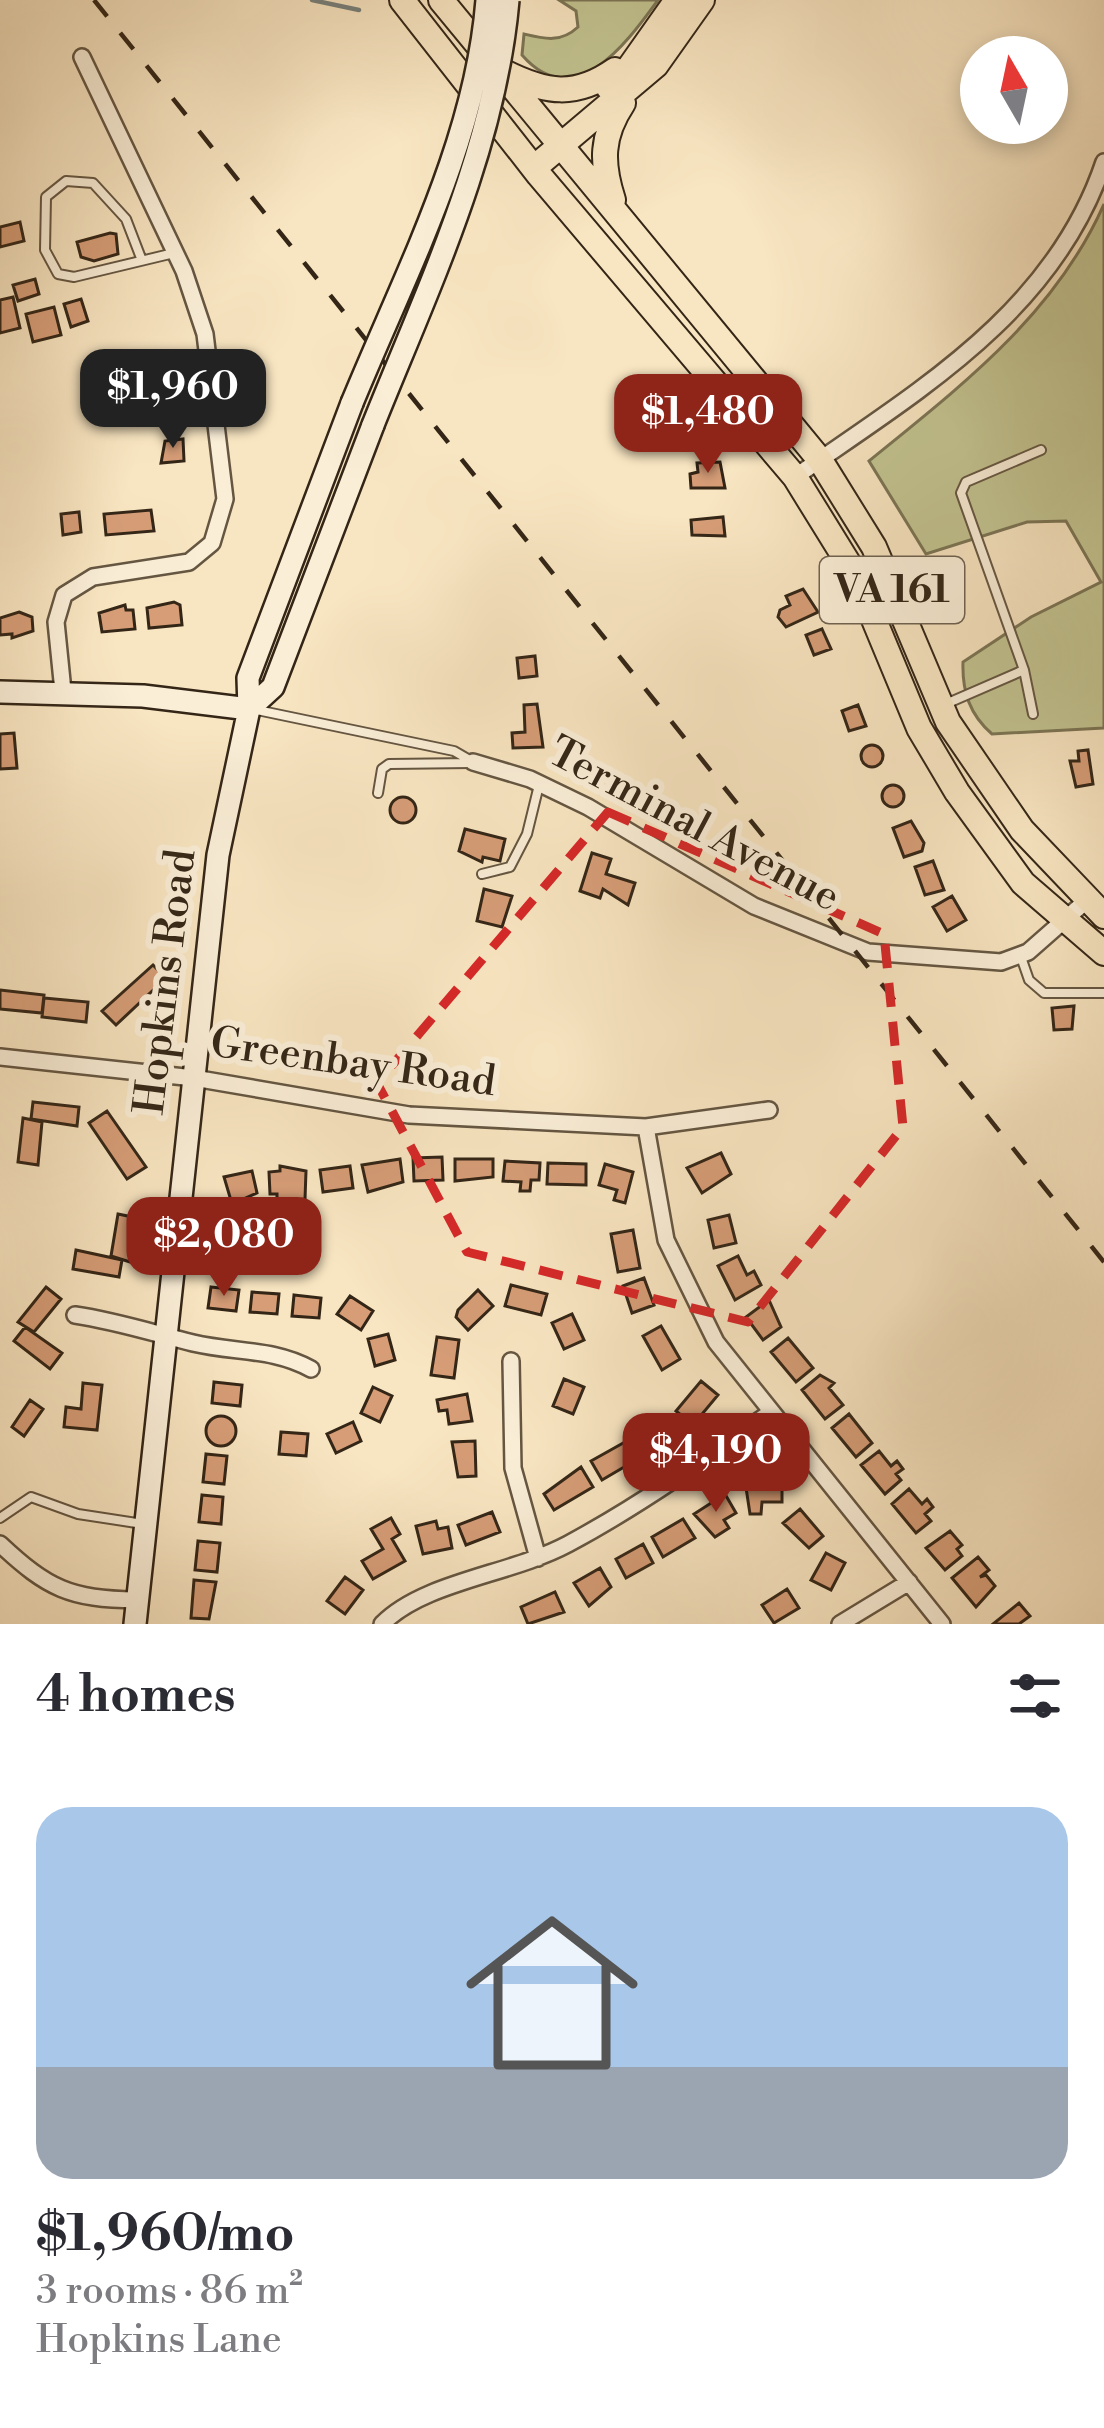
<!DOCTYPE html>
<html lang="en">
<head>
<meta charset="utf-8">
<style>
	body { margin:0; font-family:"Libre Bodoni",serif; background:#f7f7f7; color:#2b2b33; height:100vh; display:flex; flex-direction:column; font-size:45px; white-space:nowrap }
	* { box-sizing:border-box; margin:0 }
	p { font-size:39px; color:#7c7c81 }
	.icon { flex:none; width:66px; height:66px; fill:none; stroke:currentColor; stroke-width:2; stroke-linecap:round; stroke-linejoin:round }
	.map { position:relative; height:1624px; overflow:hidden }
	.panel { display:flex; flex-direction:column; background:#fff; flex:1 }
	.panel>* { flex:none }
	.needle { width:78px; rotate:351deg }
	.fabs { position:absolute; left:960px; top:36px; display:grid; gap:24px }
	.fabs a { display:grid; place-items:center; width:108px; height:108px; border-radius:50%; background:#fff; box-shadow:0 6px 18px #0003; font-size:60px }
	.price { position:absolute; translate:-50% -102px; padding:0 27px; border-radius:24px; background:#8f2418; color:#fff; font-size:39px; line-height:78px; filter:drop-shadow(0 3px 6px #0008) }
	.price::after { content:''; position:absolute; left:50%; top:72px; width:36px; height:27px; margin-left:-18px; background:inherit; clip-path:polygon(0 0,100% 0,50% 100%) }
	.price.selected { background:#222; color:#fff }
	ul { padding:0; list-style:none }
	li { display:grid; align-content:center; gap:24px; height:636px; padding:0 36px }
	li span { display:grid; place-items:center; height:372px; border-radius:36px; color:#555 }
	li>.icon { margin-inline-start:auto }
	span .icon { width:216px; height:216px; fill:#fffc; stroke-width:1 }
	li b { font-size:51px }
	h2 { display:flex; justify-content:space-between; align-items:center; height:144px; padding:0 36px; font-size:51px }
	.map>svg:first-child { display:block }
	.green { fill:#c2c390; stroke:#7b7454; stroke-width:3 }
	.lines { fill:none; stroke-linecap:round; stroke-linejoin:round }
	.stream { stroke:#77807b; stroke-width:4.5 }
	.building { fill:#d69d77; stroke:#342617; stroke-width:3 }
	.lane-casing { stroke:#655642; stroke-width:12 }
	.street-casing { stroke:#655642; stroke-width:20 }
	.secondary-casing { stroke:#342617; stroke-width:26 }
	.primary-casing { stroke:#342617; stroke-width:28 }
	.lane { stroke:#faeed7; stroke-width:8 }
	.street { stroke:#faeed7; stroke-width:15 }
	.secondary { stroke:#faeed7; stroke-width:21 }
	.primary { stroke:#f8e5c1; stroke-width:24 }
	.rail { stroke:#342617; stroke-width:4.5; stroke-dasharray:21 21; stroke-linecap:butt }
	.secondary-bridge-casing { stroke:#342617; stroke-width:26; stroke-linecap:butt }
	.secondary-bridge { stroke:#faeed7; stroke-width:21 }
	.marked { fill:none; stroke:#d62828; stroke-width:9; stroke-dasharray:24 15; stroke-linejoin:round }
	.labels { text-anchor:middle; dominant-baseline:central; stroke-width:12; stroke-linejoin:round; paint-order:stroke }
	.shield { fill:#faeed7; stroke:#6f6251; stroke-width:3 }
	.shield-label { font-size:39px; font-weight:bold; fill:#342617 }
	.street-label { font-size:42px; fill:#342617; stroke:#faeed7 }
</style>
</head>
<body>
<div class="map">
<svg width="1104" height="1624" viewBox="0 0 1104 1624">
	<rect width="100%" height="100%" fill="#f8e5c1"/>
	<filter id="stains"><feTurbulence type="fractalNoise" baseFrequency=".00167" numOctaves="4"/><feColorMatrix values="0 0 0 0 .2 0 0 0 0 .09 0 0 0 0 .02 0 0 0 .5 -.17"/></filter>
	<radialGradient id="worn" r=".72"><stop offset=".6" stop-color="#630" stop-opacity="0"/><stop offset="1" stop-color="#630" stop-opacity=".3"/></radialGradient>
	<path class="green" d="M559,0H658C628,41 575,116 522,55L524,34C545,39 561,43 578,27L576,11Z
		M1104,204V728L992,734C970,715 962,692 963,662L1031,617L1101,582L1066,521L1027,522L926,554L869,461C961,386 1055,315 1104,204Z"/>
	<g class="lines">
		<path class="stream" d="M312,0L359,10"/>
	</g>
	<path class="building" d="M20,222L24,241L0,247V227Z
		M110,233L116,234L118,254L94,261L81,257L77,242Z
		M35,279L39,294L18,301L13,285Z
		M13,297L20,328L0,333V300Z
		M81,299L88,321L71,327L64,304Z
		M54,307L61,335L33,342L26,314Z
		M686,387L697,401L669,414L663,410L658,399Z
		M714,417L718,446L696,448L685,421Z
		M183,439L184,461L161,463L165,441Z
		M720,462L725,488H691L690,474L698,472L697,463Z
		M151,510L154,531L106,535L104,514Z
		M79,512L81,532L63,535L61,514Z
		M723,517L725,536L692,535L691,520Z
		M803,589L818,612L786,627L778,617L780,610L790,605L786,596Z
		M174,602L180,605L182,625L149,628L147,608Z
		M125,605L126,610H133L135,629L102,632L99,613Z
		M19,612L32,617L33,631L12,638V634L0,635V618Z
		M822,629L831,649L814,655L806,635Z
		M535,656L537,676L519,678L517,658Z
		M537,704L543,747L513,748L512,733L525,732L524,705Z
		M858,705L866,726L849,731L842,711Z
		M14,733L17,768L0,769V734Z
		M861 756a11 11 0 1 1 22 0a11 11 0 1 1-22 0Z
		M1088,750L1093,784L1076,787L1070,761H1079L1078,751Z
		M882 796a11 11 0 1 1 22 0a11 11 0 1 1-22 0Z
		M390 810a13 13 0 1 1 26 0a13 13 0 1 1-26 0Z
		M911,821L924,843L922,851L904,857L893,828Z
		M465,829L505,839L500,861L483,857L482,862L459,851Z
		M592,853L611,859L606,874L635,883L628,905L603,889L600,898L580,891Z
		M933,861L944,890L925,895L915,867Z
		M484,889L512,896L502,927L477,921Z
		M952,896L966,920L947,931L933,907Z
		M153,965L166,978L116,1025L102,1011Z
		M0,990L44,995L42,1013L0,1009Z
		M44,998L88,1002L86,1022L42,1017Z
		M1074,1006L1072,1029L1054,1030L1052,1008Z
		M33,1102L79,1107L77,1126L31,1119Z
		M107,1111L146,1167L127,1179L89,1123Z
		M23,1118L42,1122L38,1165L18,1162Z
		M721,1153L731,1174L702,1193L687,1168Z
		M442,1157L443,1180L414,1181L413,1158Z
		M400,1159L403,1182L368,1192L362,1165Z
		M455,1159H493V1177L455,1181Z
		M505,1161L540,1163L539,1180H531L530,1191H520L521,1182L503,1181Z
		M548,1163L586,1164V1185L547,1184Z
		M605,1164L633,1172L625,1203L614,1200L617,1190L599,1185Z
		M280,1166L306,1171L305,1199L277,1201V1194H270L269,1172L280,1171Z
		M350,1166L353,1188L323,1192L320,1170Z
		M252,1171L257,1193L232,1204L224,1177Z
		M118,1214L137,1218L130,1262L111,1256Z
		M729,1215L736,1243L714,1248L708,1220Z
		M633,1230L640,1268L618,1272L611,1234Z
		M76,1250L122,1260L119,1277L73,1269Z
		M738,1256L747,1275L754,1271L761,1285L735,1300L718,1266Z
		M644,1278L654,1305L632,1313L623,1286Z
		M511,1285L547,1294L541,1315L505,1306Z
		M46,1287L61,1299L34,1332L18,1322Z
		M211,1287L239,1290L236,1311L208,1308Z
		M478,1290L493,1306L468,1330L456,1317L458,1310Z
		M252,1292L279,1294L277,1314L250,1312Z
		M294,1295L321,1298L319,1318L292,1316Z
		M350,1296L373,1311L361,1330L337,1314Z
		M769,1300L781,1327L763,1340L746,1317Z
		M572,1314L584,1340L564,1349L552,1323Z
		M661,1326L680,1359L662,1370L643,1336Z
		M25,1327L62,1353L50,1369L14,1341Z
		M388,1334L395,1360L375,1366L368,1339Z
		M437,1337L459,1340L454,1378L431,1375Z
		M788,1338L813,1368L796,1382L771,1352Z
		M820,1375L834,1383L829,1388L843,1405L825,1419L802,1390Z
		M564,1379L584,1387L573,1414L553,1406Z
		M701,1381L718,1395L693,1425L676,1411Z
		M214,1382L242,1385L240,1406L212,1403Z
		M83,1383L102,1385L97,1430L64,1427L66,1407L81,1409Z
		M373,1387L392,1396L380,1422L361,1413Z
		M467,1394L472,1421L449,1424L447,1410L439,1411L437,1400Z
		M30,1400L43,1409L24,1436L12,1427Z
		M849,1414L872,1443L856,1457L832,1428Z
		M667,1415L679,1434L647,1453L630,1427L645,1417L650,1425Z
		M206 1431a15 15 0 1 1 30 0a15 15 0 1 1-30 0Z
		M353,1422L361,1441L336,1453L327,1434Z
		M281,1432L308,1434L306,1456L279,1454Z
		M475,1441L476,1476L458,1477L452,1442Z
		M625,1442L636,1460L602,1480L591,1461Z
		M879,1451L891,1466L897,1461L903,1469L896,1474L901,1480L885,1494L861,1465Z
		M206,1454L227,1456L224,1484L203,1482Z
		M581,1467L593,1487L554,1510L544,1494Z
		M782,1480V1502H762L761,1514H750L745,1481Z
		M909,1489L922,1504L927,1499L933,1507L925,1514L931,1521L916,1533L892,1504Z
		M725,1494L736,1513L724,1520L729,1528L715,1537L694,1514Z
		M202,1495L223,1497L221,1524L199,1522Z
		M800,1509L823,1536L809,1548L783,1523Z
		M492,1512L500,1532L466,1545L458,1525Z
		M391,1518L400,1534L392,1539L405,1561L373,1579L362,1561L383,1549L371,1529Z
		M683,1519L695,1538L663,1557L652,1537Z
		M436,1521L438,1529L448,1527L452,1548L423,1554L416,1526Z
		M950,1531L962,1545L957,1549L962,1556L945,1570L926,1548Z
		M198,1541L220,1543L217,1572L195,1570Z
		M643,1544L653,1563L626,1578L616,1559Z
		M826,1553L845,1563L831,1590L811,1580Z
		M978,1557L989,1570L980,1577L986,1575L995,1586L976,1607L952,1578Z
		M600,1568L611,1587L589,1606L574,1583Z
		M345,1577L363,1590L345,1614L327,1601Z
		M194,1580L216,1582L209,1619L191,1618Z
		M787,1589L799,1608L774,1623L762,1605Z
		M555,1592L564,1612L528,1624L521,1607Z
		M1019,1603L1030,1616L1019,1624H993Z"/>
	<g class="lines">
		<defs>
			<path id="lane" d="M141,258L126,219L93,183L66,181L46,197L45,250L58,274L74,277L174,253
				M1024,670L1033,714
				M948,703L1024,670L961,493L966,482L1041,450
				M257,710L454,751L473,762
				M378,793L382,769L389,764L471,763
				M482,874L510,867L527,834L539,785
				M1021,957L1029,980L1044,993H1104
				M0,1518L31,1497L78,1514L143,1524"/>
			<path id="street" d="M795,477C918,391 1054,312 1104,162
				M63,691L56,622L64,595L93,577L189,562L212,543L225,499L205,334L184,271L82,57
				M473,762L530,779L588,807L754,906L868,952L1001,962L1028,952L1086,901
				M0,1057L194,1078L409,1115L646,1127L769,1110
				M646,1127L666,1240L716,1342L942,1624
				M75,1315C116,1321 153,1333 193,1343C235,1353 273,1348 311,1369
				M511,1361L513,1468L538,1558
				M0,1544C48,1589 70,1599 136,1600
				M382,1624C425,1581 510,1575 568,1544C639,1506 705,1459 771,1412
				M840,1624L909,1582"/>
			<path id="secondary" d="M0,692L143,696L249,709
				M249,709L273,687L373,425
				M135,1624L218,855L249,709L248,678L352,403"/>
			<path id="primary" d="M402,0L539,175L795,477L855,574L919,728L957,792L1023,883L1104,953
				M441,0L820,460L874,547L948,722L1022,830L1104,916
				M504,72C546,93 575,98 615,70
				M608,87L629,68L677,0
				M534,168L656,65L702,0
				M613,200C601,163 601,136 623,103"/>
		</defs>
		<use href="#lane" class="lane-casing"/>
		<use href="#street" class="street-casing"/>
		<use href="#secondary" class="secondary-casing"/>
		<use href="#primary" class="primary-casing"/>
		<use href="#lane" class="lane"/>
		<use href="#street" class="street"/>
		<use href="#secondary" class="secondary"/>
		<use href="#primary" class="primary"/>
		<path class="rail" d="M94,0L1104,1262"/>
		<defs>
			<path id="secondary-bridge" d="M352,403C405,274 476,141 487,0
				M373,425C428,288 495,149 508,0"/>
		</defs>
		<use href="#secondary-bridge" class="secondary-bridge-casing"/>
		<use href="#secondary-bridge" class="secondary-bridge"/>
	</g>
	<path class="marked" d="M608,812L884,934L903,1127L748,1322L467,1252L377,1083Z"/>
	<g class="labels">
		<rect class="shield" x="820" y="557" width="144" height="66" rx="9"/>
		<g class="shield-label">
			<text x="892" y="590">VA 161</text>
		</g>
		<g class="street-label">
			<text transform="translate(694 825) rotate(28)">Terminal Avenue</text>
			<text transform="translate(166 982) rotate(-83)">Hopkins Road</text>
			<text transform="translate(353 1063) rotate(8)">Greenbay Road</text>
		</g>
	</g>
	<rect width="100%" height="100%" filter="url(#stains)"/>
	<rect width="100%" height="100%" fill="url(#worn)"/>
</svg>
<div class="fabs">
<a><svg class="needle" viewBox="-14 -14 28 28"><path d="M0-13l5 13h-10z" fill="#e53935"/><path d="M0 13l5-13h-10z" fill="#7c7c81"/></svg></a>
</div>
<b class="price selected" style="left:173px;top:451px">$1,960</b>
<b class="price" style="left:708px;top:476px">$1,480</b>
<b class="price" style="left:224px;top:1299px">$2,080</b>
<b class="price" style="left:716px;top:1515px">$4,190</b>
</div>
<section class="panel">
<h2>4 homes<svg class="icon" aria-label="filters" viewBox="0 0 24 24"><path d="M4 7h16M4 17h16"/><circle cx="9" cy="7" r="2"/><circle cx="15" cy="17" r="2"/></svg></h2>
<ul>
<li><span style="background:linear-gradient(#a9c7e8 70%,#9aa5b1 0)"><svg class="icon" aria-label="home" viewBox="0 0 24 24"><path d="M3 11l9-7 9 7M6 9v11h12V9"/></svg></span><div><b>$1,960/mo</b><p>3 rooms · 86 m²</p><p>Hopkins Lane</p></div></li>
</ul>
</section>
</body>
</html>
